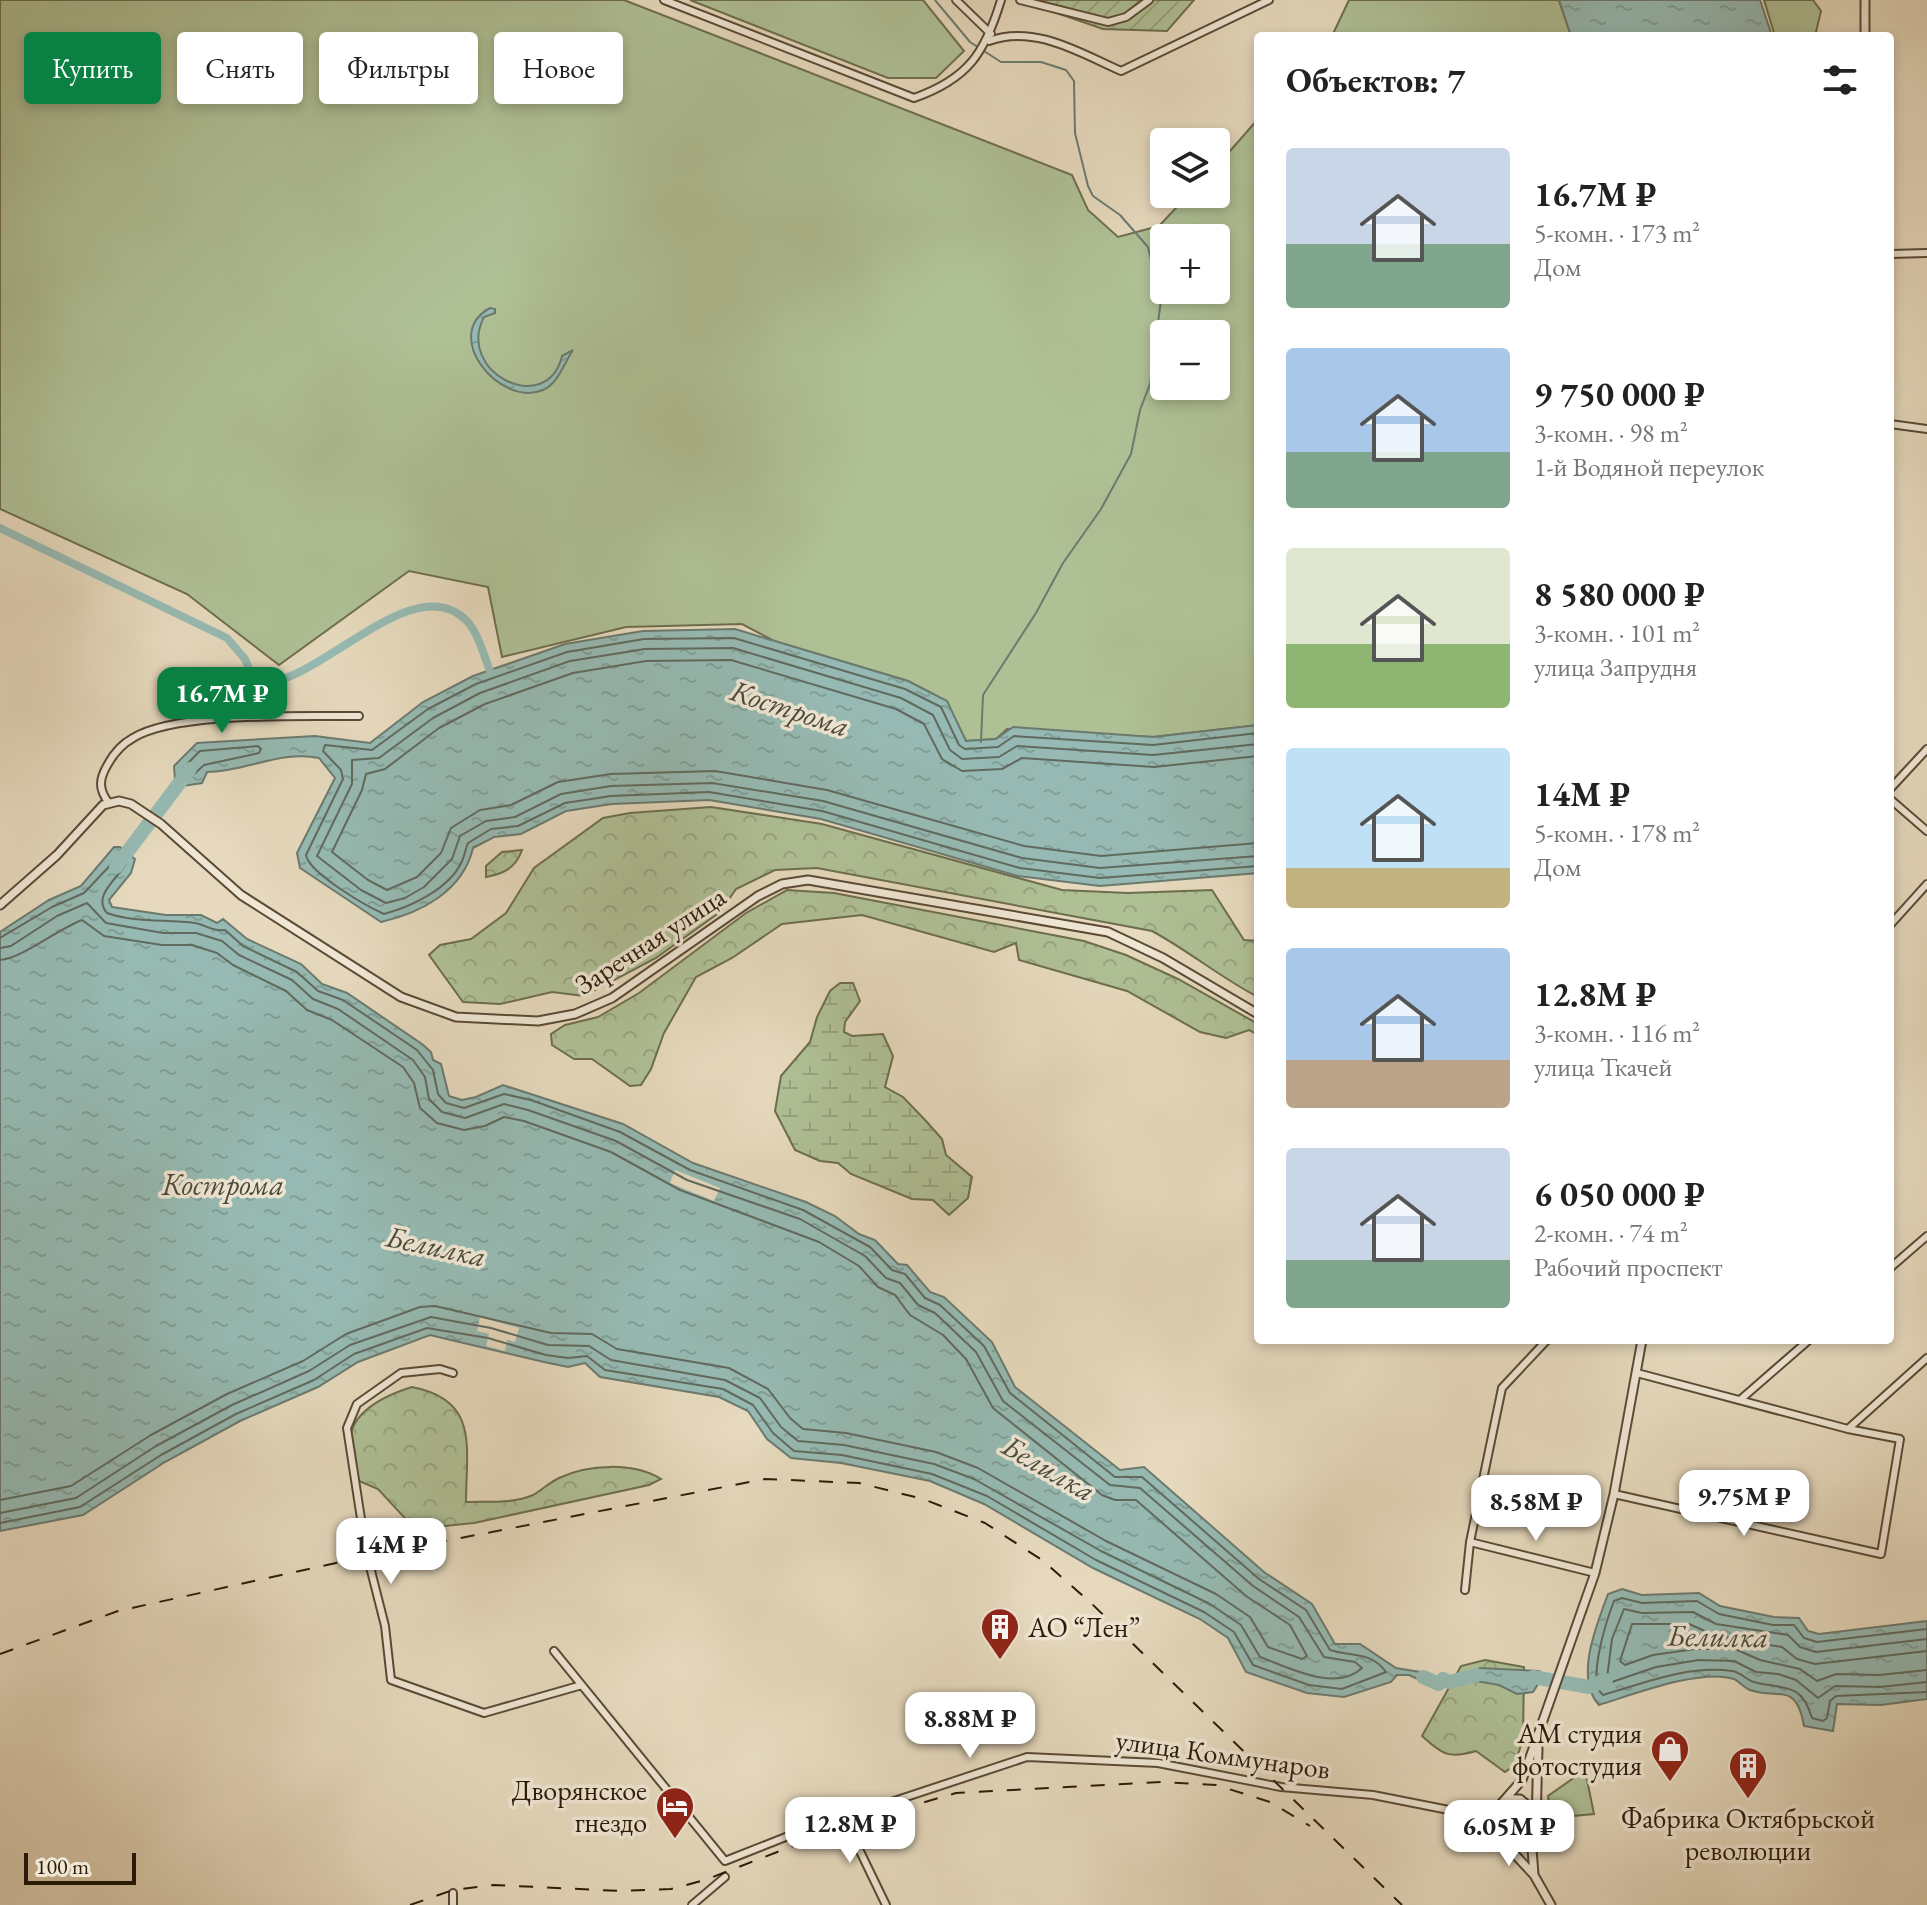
<!DOCTYPE html>
<html lang="ru">
<head>
<meta charset="utf-8">
<style>
	body { margin:0; font-family:"EB Garamond",serif; background:#f2f2f2; color:#222; height:100vh; display:flex; flex-direction:column; font-size:30px; white-space:nowrap }
	* { box-sizing:border-box; margin:0 }
	p { font-size:26px; color:#767676 }
	.icon { flex:none; width:44px; height:44px; fill:none; stroke:currentColor; stroke-width:2; stroke-linecap:round; stroke-linejoin:round }
	.map { position:relative; flex:1; overflow:hidden }
	.sheet { position:absolute; left:1254px; top:32px; width:640px; height:1312px; display:flex; flex-direction:column; background:#fff; border-radius:8px; box-shadow:0 4px 12px #0003 }
	.sheet>* { flex:none }
	.hud { position:absolute; left:24px; top:32px; width:760px; height:72px; display:flex; gap:16px }
	.controls { position:absolute; left:1150px; top:128px; display:grid; gap:16px }
	.controls a { display:grid; place-items:center; width:80px; height:80px; border-radius:8px; background:#fff; box-shadow:0 4px 12px #0003; font-size:40px }
	.scale { position:absolute; left:24px; bottom:20px; width:112px; box-sizing:border-box; padding-left:8px; border:4px solid #2b1b08; border-top:0; font-size:22px; line-height:28px; white-space:nowrap; color:#2b1b08; -webkit-text-stroke:6px #efe6d4; paint-order:stroke }
	.price { position:absolute; translate:-50% -68px; padding:0 18px; border-radius:16px; background:#fff; color:#222; font-size:26px; line-height:52px; filter:drop-shadow(0 2px 4px #0008) }
	.price::after { content:''; position:absolute; left:50%; top:48px; width:24px; height:18px; margin-left:-12px; background:inherit; clip-path:polygon(0 0,100% 0,50% 100%) }
	.price.selected { background:#0b8043; color:#fff }
	ul { padding:0; list-style:none }
	li { display:flex; align-items:center; gap:24px; height:200px; padding:0 32px }
	li span { display:grid; place-items:center; flex:none; width:224px; height:160px; border-radius:8px; color:#555 }
	li>.icon { margin-inline-start:auto }
	span .icon { width:96px; height:96px; fill:#fffc; stroke-width:1 }
	li b { font-size:34px }
	h2 { display:flex; justify-content:space-between; align-items:center; height:96px; padding:0 32px; font-size:34px }
	.tag { padding:0 28px; border-radius:8px; background:#fff; box-shadow:0 4px 12px #0003; font-size:28px; line-height:72px }
	.tag.selected { background:#0b8043; color:#fff }
	.map>svg:first-child { display:block }
	.grass { fill:#afc095; stroke:#6d6e4e; stroke-width:2; fill-rule:evenodd }
	.forest { fill:url(#forest-crowns); stroke:#6d6e4e; stroke-width:2 }
	.wetland { fill:url(#wetland-marsh); stroke:#6d6e4e; stroke-width:2 }
	.garden { fill:url(#garden-furrows); stroke:#6d6e4e; stroke-width:2 }
	.water { fill:url(#water-ripples); stroke:#6b7a6f; stroke-width:2 }
	.pier { fill:#e6d9bd }
	.lines { fill:none; stroke-linecap:round; stroke-linejoin:round }
	.shore { stroke:#606a5e; stroke-width:2 }
	.stream { stroke:#6b7a6f; stroke-width:2 }
	.canal { stroke:#96bab3; stroke-width:8 }
	.river { stroke:#96bab3; stroke-width:14 }
	.minor-casing { stroke:#5a4a35; stroke-width:10 }
	.tertiary-casing { stroke:#5a4a35; stroke-width:11 }
	.minor { stroke:#efe6d4; stroke-width:6 }
	.tertiary { stroke:#efe6d4; stroke-width:7 }
	.rail { stroke:#2b1b08; stroke-width:2; stroke-dasharray:14 14; stroke-linecap:butt }
	.labels { text-anchor:middle; dominant-baseline:central; stroke-width:7; stroke-linejoin:round; paint-order:stroke }
	.street-label { font-size:28px; fill:#2b1b08; stroke:#efe6d4 }
	.poi-label { font-size:28px; fill:#2b1b08; stroke:#efe6d4; text-anchor:end }
	.water-label { font-size:30px; font-style:italic; fill:#4b4b3b; stroke:#efe6d4 }
</style>
</head>
<body>
<div class="map">
<svg width="1927" height="1905" viewBox="0 0 1927 1905">
	<defs>
		<pattern id="forest-crowns" width="20" height="18" patternUnits="userSpaceOnUse" patternTransform="scale(2)"><rect width="20" height="18" fill="#afc095"/><path d="M2 6a3 3 0 1 1 6 0M12 15a3 3 0 1 1 6 0" fill="none" stroke="#97a47f"/></pattern>
		<pattern id="wetland-marsh" width="20" height="14" patternUnits="userSpaceOnUse" patternTransform="scale(2)"><rect width="20" height="14" fill="#afc095"/><path d="M1 5h8M5 5V1M11 12h8M15 12V8" fill="none" stroke="#97a47f"/></pattern>
		<pattern id="garden-furrows" width="10" height="10" patternUnits="userSpaceOnUse" patternTransform="scale(2)"><rect width="10" height="10" fill="#afc095"/><path d="M-1 1l2-2M0 10L10 0M9 11l2-2" fill="none" stroke="#97a47f"/></pattern>
		<pattern id="water-ripples" width="26" height="14" patternUnits="userSpaceOnUse" patternTransform="scale(2)"><rect width="26" height="14" fill="#96bab3"/><path d="M2 4q2-2 4 0t4 0M15 11q2-2 4 0t4 0" fill="none" stroke="#819f98"/></pattern>
	</defs>
	<rect width="100%" height="100%" fill="#e6d9bd"/>
	<filter id="stains"><feTurbulence type="fractalNoise" baseFrequency=".0025" numOctaves="4"/><feColorMatrix values="0 0 0 0 .2 0 0 0 0 .09 0 0 0 0 .02 0 0 0 .5 -.17"/></filter>
	<radialGradient id="worn" r=".72"><stop offset=".6" stop-color="#630" stop-opacity="0"/><stop offset="1" stop-color="#630" stop-opacity=".3"/></radialGradient>
	<path class="grass" d="M0,0H624L1072,175L1088,210L1118,237L1159,226L1189,194H1216V167L1258,119V725L1153,737L1007,729L996,739L966,741L946,701L908,681L776,642L742,624L626,627L502,657L488,587L409,571L279,665L187,594L0,509ZM1164,238H1216V290H1164ZM1164,334H1216V386H1164Z
		M690,0H923L964,51L936,78H888Z
		M1349,0H1559L1571,36H1332Z
		M1764,0H1813L1821,11L1815,36H1775Z
		M1585,1770L1594,1814L1551,1818L1548,1796Z
		M1497 1820a17 17 0 1 1 34 0a17 17 0 1 1-34 0Z"/>
	<path class="forest" d="M711,807L822,824L1062,890L1128,893L1212,890L1244,940L1258,941V997C1221,978 1189,951 1152,931L817,868L775,870L736,889L720,912L656,958L584,996L552,992L500,1004L463,1002L429,955L440,945L471,939L506,913L534,868L603,818L630,813Z
		M522,850C516,868 503,874 486,877V866L502,852Z
		M787,890L834,893L1084,941L1126,955L1178,979L1258,1024V1035L1249,1030L1226,1038L1200,1032L1127,991L1019,960L1016,943L994,952L862,915L782,924L732,958L696,977L664,1033L651,1069L641,1085L630,1086L592,1059H574L552,1045L551,1034L565,1025L598,1017L639,993L746,913Z
		M412,1387C480,1400 466,1448 466,1502C487,1501 513,1504 533,1495C542,1490 550,1482 559,1478C588,1464 633,1462 661,1479L649,1485L474,1523L415,1529L378,1489L359,1481C356,1472 349,1460 349,1450C346,1414 383,1396 412,1387Z
		M1485,1660L1524,1667L1523,1738L1515,1765L1505,1772L1476,1751C1449,1759 1443,1755 1422,1736L1461,1666Z"/>
	<path class="wetland" d="M840,983H853L860,1001L845,1022L844,1032L852,1036L883,1034L893,1056L885,1087L903,1097L926,1121L942,1139L946,1155L972,1177L968,1198L949,1215L933,1200L912,1199L851,1174L838,1163L820,1161L795,1150L775,1111L781,1076L810,1042L817,1017L830,991Z"/>
	<path class="garden" d="M1019,0H1194L1167,31L1103,29Z"/>
	<path class="water" d="M1559,0H1760L1772,36H1571Z
		M490,308L495,309V313L484,317C455,373 547,418 562,356L573,350C564,363 558,384 543,390C500,408 440,335 490,308Z
		M735,629L908,681L947,701L966,741L996,739L1013,727L1153,737L1258,725V873L1100,886L1018,876L821,819L709,800L612,804L566,811L521,834L494,837L473,848C463,891 421,913 381,922L300,868L297,853L335,778L319,758C279,750 246,772 207,772L202,783L183,786L175,780L174,766L197,743L315,736L370,743L423,702L473,676L565,644L643,631Z
		M114,847H120L135,859L131,873L109,900L112,907L166,915H201L217,923L223,919L247,939L301,964L322,984L347,993L422,1044L431,1052L433,1060L441,1064L449,1096L462,1100L476,1097L503,1085L623,1124L693,1163L806,1202L835,1216L859,1234L875,1240L898,1264L907,1265L930,1292L944,1297L992,1342L1015,1387L1120,1470L1144,1467L1264,1572L1312,1604L1335,1644H1360L1396,1668L1420,1672L1439,1684L1433,1686L1409,1675H1397L1391,1682L1344,1697L1307,1693L1246,1672L1228,1638L1200,1619L1093,1568L984,1504L930,1481L841,1463L791,1458L767,1439L748,1411L719,1397L600,1377L585,1363L568,1367L544,1362L430,1335L358,1362L318,1387L240,1421L165,1462L83,1515L0,1531V932L49,900L81,886Z
		M1622,1589L1642,1595L1699,1593L1720,1606L1774,1617L1799,1618L1808,1631L1819,1634L1927,1621V1699L1881,1705L1837,1704L1833,1731L1804,1726C1796,1681 1779,1700 1750,1690C1744,1688 1739,1681 1734,1679C1701,1668 1632,1695 1599,1705C1574,1678 1597,1624 1608,1594Z
		M1480,1668L1539,1671L1549,1677L1540,1681L1533,1692L1517,1694L1499,1685L1459,1678Z"/>
	<path class="pier" d="M675,1170L720,1188L714,1201L670,1183Z
		M480,1317L519,1328L515,1342L507,1340L505,1351L486,1346L489,1334L477,1331Z"/>
	<g class="lines">
		<path class="shore" d="M1258,733L1153,745L1014,736L998,747L965,749L959,745L941,707L905,689L734,638L644,639L567,652L476,684L428,709L372,750L325,745L323,751L341,770L343,779L306,855C309,873 366,906 384,914C410,907 450,889 462,861C465,855 465,849 468,843L491,829L518,826L565,803L611,796L709,792L822,811L1020,868L1100,878L1258,866
			M1258,744L1153,755L1017,746L999,757L962,759L950,750L933,715L901,698L733,648L645,649L570,661L480,693L433,718L379,758L352,760V784L317,856L361,890L386,903L405,898L424,887L452,859L460,836L486,821L515,817L561,794L611,786L712,783L823,801L1022,858L1100,868L1258,856
			M258,746L261,749L259,753L204,765L192,776L183,775V768L200,751Z
			M1258,756L1154,767L1022,758L1002,769L962,771L942,759L924,724L896,709L731,660L646,661L573,673L485,704L439,728L385,769L366,774L362,790L332,852L368,880L387,890L417,877L441,853L451,828L480,810L511,805L558,782L611,774L715,771L827,790L1024,846L1101,856L1258,843
			M0,938L52,907L84,893L119,856L126,864C117,879 92,896 107,913C135,923 166,919 195,923C206,925 213,932 225,930L243,946L297,972L318,991L343,1000L417,1050L433,1070L438,1094L446,1103L464,1108L504,1094L531,1100L620,1132L690,1170L803,1210L870,1247L892,1270L905,1274L925,1298L940,1305L984,1346L1010,1393L1115,1477H1142L1259,1579L1306,1610L1330,1650C1351,1657 1371,1651 1386,1672L1342,1689L1309,1685L1253,1665L1234,1632L1204,1612L1096,1560L987,1496L932,1474L842,1455L794,1451L773,1433L753,1405L723,1389L605,1370L587,1356L568,1358L546,1355L488,1338L427,1328L354,1354L314,1380L236,1414L161,1455L80,1507L0,1523
			M0,948L11,946L57,916L87,903L106,923L163,933H196L222,941L239,955L292,980L313,999L338,1009L413,1060L425,1077L429,1099L442,1112L465,1118L504,1104L528,1110L616,1141L687,1180L800,1219L865,1256L886,1278L900,1283L918,1305L935,1313L976,1352L1003,1401L1110,1485L1140,1488L1253,1586L1299,1617L1324,1657L1355,1662L1362,1668C1336,1693 1288,1667 1260,1657L1241,1625L1210,1604L1101,1551L974,1479L934,1464L844,1445L798,1441L781,1427L760,1398L725,1380L611,1360L589,1346L548,1345L491,1328L431,1317L350,1345L309,1371L232,1405L156,1446L76,1498L0,1513
			M0,960C21,959 58,929 82,920L104,936L162,945H192L217,953L233,965L286,991L307,1010L332,1020L403,1067L414,1083L420,1108L437,1123L464,1130L485,1126L504,1117L524,1121L611,1152L680,1190L819,1242L859,1266L878,1287L895,1295L910,1315L943,1335L966,1359L993,1408L1102,1495L1115,1500H1136L1246,1596L1290,1625L1307,1656L1302,1659L1268,1647L1250,1617L1216,1594L1106,1541L978,1468L936,1452L846,1433L803,1429L790,1418L768,1389L729,1368L617,1349L592,1334L551,1333L435,1306L420,1307L346,1334L303,1361L227,1394L151,1435L71,1486L0,1500
			M1927,1629L1817,1642L1804,1638L1794,1625H1773L1719,1614L1697,1601L1642,1603L1622,1598L1614,1601C1607,1619 1586,1683 1603,1695C1645,1683 1687,1665 1732,1671C1741,1672 1746,1680 1754,1682C1784,1690 1801,1681 1812,1718L1823,1721L1827,1718L1830,1701L1836,1696L1927,1692
			M1927,1639L1816,1652L1800,1647L1788,1635L1716,1624L1693,1612L1642,1613L1624,1609L1612,1639L1607,1678L1612,1682L1656,1667L1699,1660L1734,1661L1756,1672L1778,1674L1796,1680L1818,1698L1835,1686L1880,1687L1927,1682
			M1927,1651L1815,1664L1797,1659L1782,1647L1714,1635L1689,1624H1632L1620,1661L1625,1665L1653,1655L1695,1649H1735L1760,1660L1800,1669L1817,1681L1836,1674L1879,1675L1927,1670"/>
		<path class="stream" d="M935,0L970,42L1001,62H1041L1066,70L1074,81L1075,133L1088,186L1093,196L1120,215L1148,247L1161,300L1150,384L1140,410L1131,454L1101,509L1063,563L1036,613L983,695L981,742"/>
		<path class="canal" d="M0,528L227,638L245,659L253,679L258,684C320,685 412,567 466,620C478,632 484,656 490,671"/>
		<path class="river" d="M116,867L190,769
			M1423,1677L1439,1684L1443,1679L1449,1682L1477,1675
			M1533,1677L1589,1687L1606,1680"/>
		<defs>
			<path id="minor" d="M664,0L914,98C968,79 985,53 1001,0
				M956,0L991,34
				M1020,0L1108,22L1126,17L1149,0
				M989,41C1034,24 1080,53 1121,71L1269,0
				M1890,254L1927,253
				M1890,424L1927,429
				M1890,789L1927,749
				M1890,799L1927,831
				M109,803C98,789 99,779 108,764C114,753 122,744 133,738C177,711 305,717 359,716
				M1890,925L1927,884
				M1890,1268L1927,1236
				M453,1373L440,1369L401,1373L357,1404L347,1428L366,1551L385,1626L391,1680L484,1713L582,1685
				M1740,1400L1809,1340
				M1848,1429L1927,1358
				M1614,1494L1881,1554L1900,1439L1848,1429L1637,1373
				M1470,1542L1595,1573
				M1465,1590L1470,1542L1502,1388L1547,1340
				M554,1651L725,1861L849,1812L873,1808L1027,1757L1158,1763L1281,1787L1373,1795L1474,1815L1493,1831
				M849,1812L856,1843L886,1905
				M1474,1815L1496,1806
				M453,1893V1905
				M692,1905L725,1877"/>
			<path id="tertiary" d="M1865,0V36
				M0,905L57,855L103,805L119,801L131,804L161,824L241,895L401,997L456,1017L538,1021L575,1014L612,998L758,896L782,884L808,880L1108,932L1163,958L1258,1014
				M1508,1799H1520L1533,1810
				M1531,1836L1534,1875L1551,1905
				M1507,1842L1526,1840L1536,1824L1538,1748
				M1534,1875L1493,1831L1492,1814L1522,1780L1595,1573L1614,1494L1642,1340"/>
		</defs>
		<use href="#minor" class="minor-casing"/>
		<use href="#tertiary" class="tertiary-casing"/>
		<use href="#minor" class="minor"/>
		<use href="#tertiary" class="tertiary"/>
		<path class="rail" d="M0,1654L118,1611L368,1556L765,1479L859,1483L923,1499L985,1523L1042,1560L1092,1604L1402,1905
			M410,1905L453,1890L494,1885L620,1891L671,1889L705,1880L852,1823L956,1793L1162,1782L1216,1785L1270,1802L1310,1826"/>
	</g>
	<defs>
		<symbol id="building-pin" viewBox="-11 -11 22 30"><path d="M0 17L-7.5 6A9.5 9.5 0 1 1 7.5 6Z" fill="#8f2418" stroke="#efe6d4"/><path d="M-4-6H4V6H1V3H-1V6H-4ZM-2.5-4.3h1.7v1.8h-1.7ZM.8-4.3h1.7v1.8H.8ZM-2.5-1h1.7V.8h-1.7ZM.8-1h1.7V.8H.8Z" fill="#fff"/></symbol>
		<symbol id="shop-pin" viewBox="-11 -11 22 30"><path d="M0 17L-7.5 6A9.5 9.5 0 1 1 7.5 6Z" fill="#8f2418" stroke="#efe6d4"/><path d="M-5-2.5h2.3a2.7 3.5 0 0 1 5.4 0H5L5.5 6h-11ZM-1.5-2.5h3a1.5 2.3 0 0 0-3 0Z" fill="#fff"/></symbol>
		<symbol id="hotel-pin" viewBox="-11 -11 22 30"><path d="M0 17L-7.5 6A9.5 9.5 0 1 1 7.5 6Z" fill="#8f2418" stroke="#efe6d4"/><path d="M-6-4.5h1.5V1H6V5H4.5V3h-9V5H-6ZM-4 0a1.8 1.8 0 1 1 3.6 0ZM.5 0V-2.5h3Q6-2.5 6 0Z" fill="#fff"/></symbol>
	</defs>
	<g fill-rule="evenodd">
		<use href="#building-pin" x="978" y="1605" width="44" height="60"/>
		<use href="#shop-pin" x="1648" y="1727" width="44" height="60"/>
		<use href="#building-pin" x="1726" y="1744" width="44" height="60"/>
		<use href="#hotel-pin" x="653" y="1784" width="44" height="60"/>
	</g>
	<g class="labels">
		<g class="street-label">
			<text transform="translate(650 940) rotate(-33)">Заречная улица</text>
			<text transform="translate(1223 1754) rotate(8)">улица Коммунаров</text>
		</g>
		<g class="poi-label">
			<text x="1028" y="1627" text-anchor="start">АО “Лен”</text>
			<text x="1642" y="1733">АМ студия<tspan x="1642" dy="32">фотостудия</tspan></text>
			<text x="647" y="1790">Дворянское<tspan x="647" dy="32">гнездо</tspan></text>
			<text x="1748" y="1818" text-anchor="middle">Фабрика Октябрьской<tspan x="1748" dy="32">революции</tspan></text>
		</g>
		<g class="water-label">
			<text transform="translate(790 708) rotate(18)">Кострома</text>
			<text x="223" y="1184">Кострома</text>
			<text transform="translate(436 1246) rotate(12)">Белилка</text>
			<text transform="translate(1049 1468) rotate(30)">Белилка</text>
			<text transform="translate(1718 1636) rotate(1)">Белилка</text>
		</g>
	</g>
	<rect width="100%" height="100%" filter="url(#stains)"/>
	<rect width="100%" height="100%" fill="url(#worn)"/>
</svg>
<div class="controls">
<a><svg class="icon" aria-label="layers" viewBox="0 0 24 24"><path d="M12 4l9 5-9 5-9-5zM3 14l9 5 9-5"/></svg></a>
<a>+</a>
<a>−</a>
</div>
<div class="scale">100 m</div>
<b class="price selected" style="left:222px;top:735px">16.7M ₽</b>
<b class="price" style="left:1744px;top:1538px">9.75M ₽</b>
<b class="price" style="left:1536px;top:1543px">8.58M ₽</b>
<b class="price" style="left:391px;top:1586px">14M ₽</b>
<b class="price" style="left:970px;top:1760px">8.88M ₽</b>
<b class="price" style="left:850px;top:1865px">12.8M ₽</b>
<b class="price" style="left:1509px;top:1868px">6.05M ₽</b>
<div class="hud">
<a class="tag selected">Купить</a>
<a class="tag">Снять</a>
<a class="tag">Фильтры</a>
<a class="tag">Новое</a>
</div>
<section class="sheet">
<h2>Объектов: 7<svg class="icon" aria-label="filters" viewBox="0 0 24 24"><path d="M4 7h16M4 17h16"/><circle cx="9" cy="7" r="2"/><circle cx="15" cy="17" r="2"/></svg></h2>
<ul>
<li><span style="background:linear-gradient(#c9d6e8 60%,#7fa58c 0)"><svg class="icon" aria-label="home" viewBox="0 0 24 24"><path d="M3 11l9-7 9 7M6 9v11h12V9"/></svg></span><div><b>16.7M ₽</b><p>5-комн. · 173 m²</p><p>Дом</p></div></li>
<li><span style="background:linear-gradient(#a9c7e8 65%,#7fa58c 0)"><svg class="icon" aria-label="home" viewBox="0 0 24 24"><path d="M3 11l9-7 9 7M6 9v11h12V9"/></svg></span><div><b>9 750 000 ₽</b><p>3-комн. · 98 m²</p><p>1-й Водяной переулок</p></div></li>
<li><span style="background:linear-gradient(#dfe7d0 60%,#8fb573 0)"><svg class="icon" aria-label="home" viewBox="0 0 24 24"><path d="M3 11l9-7 9 7M6 9v11h12V9"/></svg></span><div><b>8 580 000 ₽</b><p>3-комн. · 101 m²</p><p>улица Запрудня</p></div></li>
<li><span style="background:linear-gradient(#bfe0f5 75%,#c2b280 0)"><svg class="icon" aria-label="home" viewBox="0 0 24 24"><path d="M3 11l9-7 9 7M6 9v11h12V9"/></svg></span><div><b>14M ₽</b><p>5-комн. · 178 m²</p><p>Дом</p></div></li>
<li><span style="background:linear-gradient(#a9c7e8 70%,#b9a48a 0)"><svg class="icon" aria-label="home" viewBox="0 0 24 24"><path d="M3 11l9-7 9 7M6 9v11h12V9"/></svg></span><div><b>12.8M ₽</b><p>3-комн. · 116 m²</p><p>улица Ткачей</p></div></li>
<li><span style="background:linear-gradient(#c9d6e8 70%,#7fa58c 0)"><svg class="icon" aria-label="home" viewBox="0 0 24 24"><path d="M3 11l9-7 9 7M6 9v11h12V9"/></svg></span><div><b>6 050 000 ₽</b><p>2-комн. · 74 m²</p><p>Рабочий проспект</p></div></li>
</ul>
</section>
</div>
</body>
</html>
